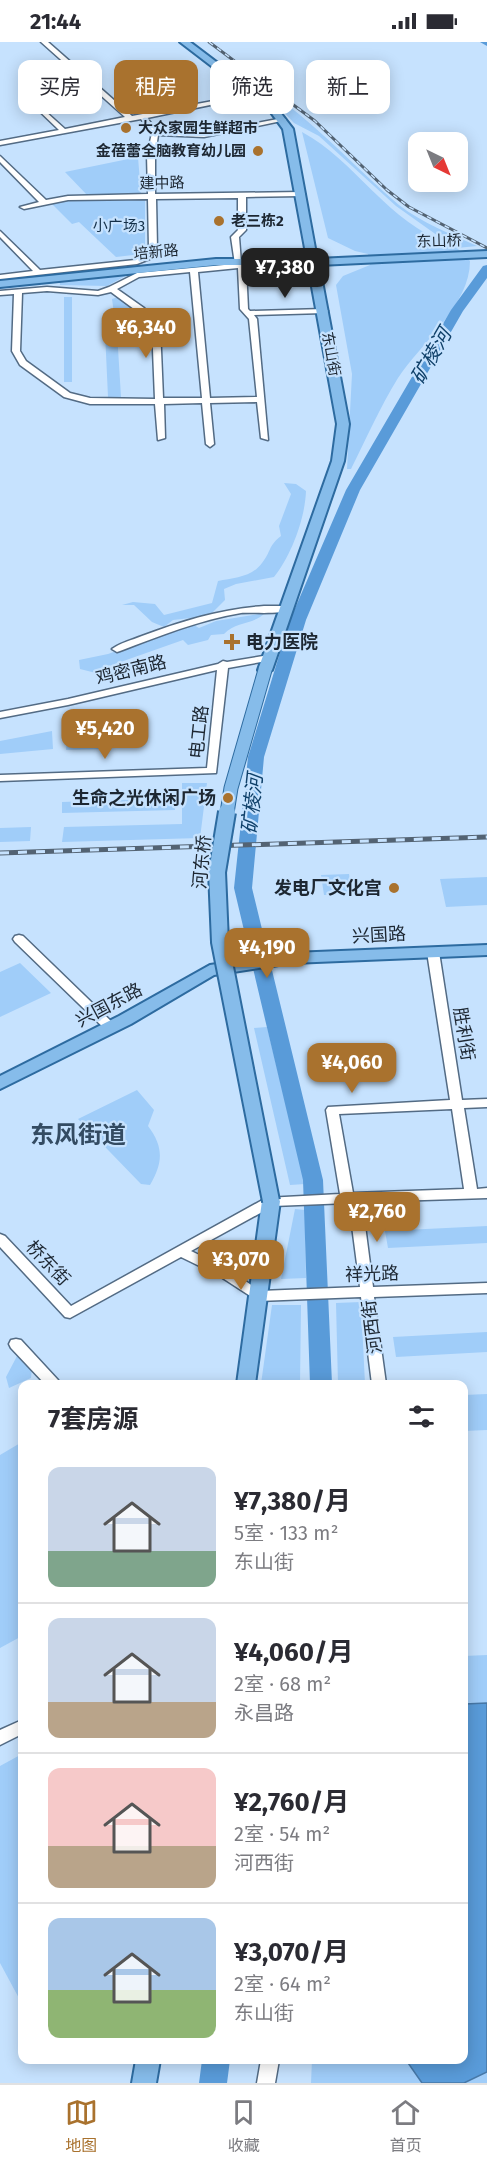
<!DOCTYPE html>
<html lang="zh">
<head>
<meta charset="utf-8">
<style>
	body { margin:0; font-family:"Fira Sans","Noto Sans SC",sans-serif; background:#f2f2f3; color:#2b2b33; height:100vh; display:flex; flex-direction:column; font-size:22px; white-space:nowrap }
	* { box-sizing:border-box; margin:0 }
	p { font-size:20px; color:#7c7c81 }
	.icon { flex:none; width:33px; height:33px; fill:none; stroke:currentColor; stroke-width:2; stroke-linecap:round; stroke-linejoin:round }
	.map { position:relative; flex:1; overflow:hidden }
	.details { position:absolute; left:18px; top:1338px; width:450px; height:684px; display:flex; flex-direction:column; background:#fff; border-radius:12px; box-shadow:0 3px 15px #0003 }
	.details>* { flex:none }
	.guide { position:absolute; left:18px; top:18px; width:452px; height:54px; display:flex; gap:12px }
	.needle { width:39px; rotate:137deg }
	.controls { position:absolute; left:408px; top:90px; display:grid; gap:12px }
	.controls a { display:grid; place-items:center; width:60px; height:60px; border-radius:12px; background:#fff; box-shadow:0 3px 15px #0003; font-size:30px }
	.price { position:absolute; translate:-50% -51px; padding:0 14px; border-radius:12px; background:#a9722e; color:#fff; font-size:20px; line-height:39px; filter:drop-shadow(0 2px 3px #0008) }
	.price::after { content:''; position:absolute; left:50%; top:36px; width:18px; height:14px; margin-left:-9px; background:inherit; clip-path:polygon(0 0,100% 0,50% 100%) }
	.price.active { background:#222; color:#fff }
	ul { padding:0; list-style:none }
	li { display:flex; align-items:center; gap:18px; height:150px; padding:0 30px }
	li+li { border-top:2px solid #e1e1e2 }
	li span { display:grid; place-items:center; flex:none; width:168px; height:120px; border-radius:12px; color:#555 }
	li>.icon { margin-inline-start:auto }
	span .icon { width:72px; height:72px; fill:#fffc; stroke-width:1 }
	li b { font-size:26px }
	h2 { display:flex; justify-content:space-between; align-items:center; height:72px; padding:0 30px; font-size:26px }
	.pill { padding:0 21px; border-radius:12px; background:#fff; box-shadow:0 3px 15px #0003; font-size:21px; line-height:54px }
	.pill.active { background:#a9722e; color:#fff }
	.status { display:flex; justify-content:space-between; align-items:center; height:42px; padding:0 30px; background:#fff; direction:ltr }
	.status svg { height:16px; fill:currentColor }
	.dock { display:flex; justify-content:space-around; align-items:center; height:84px; border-top:2px solid #e1e1e2; background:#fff; font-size:16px; color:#7c7c81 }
	.dock a { display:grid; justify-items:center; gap:3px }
	.dock .active { color:#a9722e }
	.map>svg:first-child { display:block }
	.green { fill:#a0cdf9 }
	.water { fill:#599bd9; stroke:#4778a7; stroke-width:1.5 }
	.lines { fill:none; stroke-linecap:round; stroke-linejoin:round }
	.river { fill:#599bd9; fill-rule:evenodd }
	.minor-casing { stroke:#536b84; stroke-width:3 }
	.major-casing { stroke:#2d6ba0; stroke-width:4 }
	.minor { fill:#fff; fill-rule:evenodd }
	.major { fill:#86bcea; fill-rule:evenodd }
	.rail-far1-casing { stroke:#536373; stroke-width:3 }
	.rail-casing { stroke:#536373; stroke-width:5 }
	.rail-far1 { stroke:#c6e2fe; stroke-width:1.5; stroke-dasharray:5; stroke-linecap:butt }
	.rail { stroke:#c6e2fe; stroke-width:3; stroke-dasharray:9; stroke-linecap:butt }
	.major-bridge-far1-casing { stroke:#2d6ba0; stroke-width:15; stroke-linecap:butt }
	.major-bridge-casing { stroke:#2d6ba0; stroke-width:20; stroke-linecap:butt }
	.major-bridge-far1 { stroke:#86bcea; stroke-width:13 }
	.major-bridge { stroke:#86bcea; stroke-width:16 }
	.poi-dot { fill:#a9722e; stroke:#c6e2fe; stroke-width:2 }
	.labels { text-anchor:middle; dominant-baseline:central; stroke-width:4.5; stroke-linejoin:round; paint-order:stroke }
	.far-poi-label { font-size:15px; font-weight:bold; fill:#1d2732; stroke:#c6e2fe; text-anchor:start }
	.far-street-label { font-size:15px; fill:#1d2732; stroke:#c6e2fe }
	.far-park-label { font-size:15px; fill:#132f48; stroke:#c6e2fe }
	.poi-label { font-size:18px; font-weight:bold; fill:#1d2732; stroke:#c6e2fe; text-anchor:end }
	.street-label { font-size:18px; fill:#1d2732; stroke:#c6e2fe }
	.water-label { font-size:20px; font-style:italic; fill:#10416a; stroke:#c6e2fe }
	.district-label { font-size:24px; font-weight:bold; fill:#334b62; stroke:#c6e2fe }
</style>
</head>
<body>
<div class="status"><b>21:44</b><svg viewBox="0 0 49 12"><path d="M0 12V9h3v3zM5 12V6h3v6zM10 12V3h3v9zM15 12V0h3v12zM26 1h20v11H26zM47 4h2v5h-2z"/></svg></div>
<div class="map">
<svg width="487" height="2041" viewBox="0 0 487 2041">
	<rect width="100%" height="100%" fill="#c6e2fe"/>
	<path class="green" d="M285,61C326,92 360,130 399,163C422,181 451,192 477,204L457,206L470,219C470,263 421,301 398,336C380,365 366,397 351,427H347L352,332L336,243L343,234L370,223L368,212L355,209L328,196L302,90C355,118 389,182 448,201L396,164L319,94L294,81L277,63Z
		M138,115L141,153L88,154L65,130Z
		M143,156L145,158V207L133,213L116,215L79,180L72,182L52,162L70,158Z
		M131,231L107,244L60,243L59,237Z
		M64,255H72V340H64Z
		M118,255L121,256L144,276L139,279H115L112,257Z
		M105,290H117L121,355H108Z
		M284,441L296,442L306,449C305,477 291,514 274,535L236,542L224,547L225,558L209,574L173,578L164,585L152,580L134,563H122L133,560L155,562L164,573L212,561L218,539C234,536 252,535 262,521C271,510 268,504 281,494L279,484L291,452Z
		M265,571C253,583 236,579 224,592L211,593L208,598L188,603L183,598L115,622L100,632L80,627L79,618L108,612L192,582L199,586L216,579Z
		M113,677L117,702L109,707L66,708L68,686Z
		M52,689L53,707L0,712V699Z
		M182,741H207L200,796L62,800L64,785L182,782Z
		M175,756V768L62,771V760Z
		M31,785L30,799L0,800V786Z
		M349,832L352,852L324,853L321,833Z
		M487,835V863L446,865L440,837Z
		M20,921L51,951L0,975V930Z
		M267,985L305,1142L290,1143L254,986Z
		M137,1048L154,1068L148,1084C164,1105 163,1121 150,1143L141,1142L78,1077Z
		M295,1167L305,1168L306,1236L281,1237Z
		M487,1184V1201L388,1206L385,1189Z
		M361,1260L365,1342H338L336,1261Z
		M272,1263H301L300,1342H261Z
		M487,1290V1310L396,1315L393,1295Z
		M17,1314L32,1327L31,1336L9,1346L6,1335Z
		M487,1352V1388L464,1389V1353Z
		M22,1400V1594L0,1606V1413Z
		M487,1613V2041H311L312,2018H464V1614Z
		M22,1712V1960H21L0,1921V1724Z"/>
	<path class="water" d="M487,1661V2030L464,2041H422L406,2018H464V1665L465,1662Z"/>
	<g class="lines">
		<path class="river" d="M480,0H487V4Z
			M487,223V236L463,269L360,448L306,578L264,715L252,846L323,1138L332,1342H310L303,1138L234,846L248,715L290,578L346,448L451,268L483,224Z
			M202,2018H230L227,2041H199Z"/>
		<defs>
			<path id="minor" d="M41,0H48L132,74L256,51L259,53L147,76L157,89L204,91L283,76L286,78L204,95L158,93L155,113V152L301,150L305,152L301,154L246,155V188L239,195L241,221L267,219L271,221L267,223L246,225L248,267L250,269L324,267L328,269L324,271L254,273L257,277L268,398L261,396L257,360L210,361L214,402L210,405L206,402L202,361L164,362L165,396L158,398L155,362H90L64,355L20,323L12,309L14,252L0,253V249L47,245L98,249L109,245L137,231L235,222L231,195L238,188V156L156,157L157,206L152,216L137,222L0,237V233L33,229L0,195V189L40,228L135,218L146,213L149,206L148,157L68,158L24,167L20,165L39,160L0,120V114L46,158L68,154L148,152L147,113L152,91L141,77L0,103V99L59,88L33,63L32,62L35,60L65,87L125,75ZM238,226L240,267L249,277L257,355L210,356L198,230ZM190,230L202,356H163L160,284L144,266L117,247L139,235ZM47,249L98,253L111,250L138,270L152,284L155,357L90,356L70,351L26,319L20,309L22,251Z
				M264,564H286L291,567C283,573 253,570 241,571C199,578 160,594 120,609L117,610L112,607C120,601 132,598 142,594C182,579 221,567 264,564Z
				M269,613L272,614V618L228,626L216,731L0,739V733L207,726L217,628L68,663L0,676V670L68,657L218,622L223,619L227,620Z
				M19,893L23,894L115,983L117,986L115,989H107L15,900L13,897L15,894Z
				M433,906L439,910L462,1058L487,1057V1065L464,1066L477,1147L487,1146V1156L362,1160L373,1245L487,1241V1251L374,1255L386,1342H372L361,1255L258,1259L218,1233L181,1215L70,1276L65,1275L0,1205V1192L5,1194L71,1264L266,1156L340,1152L326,1068L328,1065L450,1058L427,910ZM452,1067L464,1147L353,1151L339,1072ZM349,1161L360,1245L260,1249L228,1227L191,1209L273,1164Z
				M16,1297L21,1298L58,1338L60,1342H45L11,1306L9,1302L11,1298Z
				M22,1678V1692L0,1703V1688Z
				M261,2018H279L275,2041H257Z"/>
			<path id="major" d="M180,0H190L276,65L293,87L317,217L487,209V215L319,223L349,382L344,419L272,628L265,632L258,628L332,419L337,382L308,223H216L0,245V239L216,217H307L283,87L270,69Z
				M487,903V913L292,921L214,933L131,982L0,1047V1034L119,974L210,923L292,911Z
				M271,1153L277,1155L280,1159L255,1342H237L262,1159L265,1155Z
				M136,2018H160L156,2041H132Z"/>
		</defs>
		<use href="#minor" class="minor-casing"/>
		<use href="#major" class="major-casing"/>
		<use href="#minor" class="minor"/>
		<use href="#major" class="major"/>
		<defs>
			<path id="rail-far1" d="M209,0L315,79L387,148L409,165L487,206"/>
			<path id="rail" d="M0,811L487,795"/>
		</defs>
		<use href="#rail-far1" class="rail-far1-casing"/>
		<use href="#rail" class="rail-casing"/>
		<use href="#rail-far1" class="rail-far1"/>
		<use href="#rail" class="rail"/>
		<defs>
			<path id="major-bridge-far1" d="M227,771L231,746L265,628"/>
			<path id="major-bridge" d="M227,770L217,830L220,900L271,1159"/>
		</defs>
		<use href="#major-bridge-far1" class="major-bridge-far1-casing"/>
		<use href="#major-bridge" class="major-bridge-casing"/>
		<use href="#major-bridge-far1" class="major-bridge-far1"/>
		<use href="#major-bridge" class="major-bridge"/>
	</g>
	<g class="poi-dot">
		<circle cx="126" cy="86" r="6"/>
		<circle cx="258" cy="109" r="6"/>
		<circle cx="219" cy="179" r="6"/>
		<path d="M229 591h6v6h6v6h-6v6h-6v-6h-6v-6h6z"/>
		<circle cx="228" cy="756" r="6"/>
		<circle cx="394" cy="846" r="6"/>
	</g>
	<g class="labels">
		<g class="far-poi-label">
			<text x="138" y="86">大众家园生鲜超市</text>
			<text x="246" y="109" text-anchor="end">金蓓蕾全脑教育幼儿园</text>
			<text x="231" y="179">老三栋2</text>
		</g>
		<g class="far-street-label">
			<text transform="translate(162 141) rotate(-1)">建中路</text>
			<text transform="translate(439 199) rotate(-2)">东山桥</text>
			<text transform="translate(156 210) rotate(-5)">培新路</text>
			<text transform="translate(331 312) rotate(80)">东山街</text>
		</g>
		<g class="far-park-label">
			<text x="119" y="184">小广场3</text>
		</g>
		<g class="poi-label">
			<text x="246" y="600" text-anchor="start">电力医院</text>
			<text x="216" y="756">生命之光休闲广场</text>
			<text x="382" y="846">发电厂文化宫</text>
		</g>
		<g class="street-label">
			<text transform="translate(131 628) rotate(-14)">鸡密南路</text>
			<text transform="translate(199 690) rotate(-84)">电工路</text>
			<text transform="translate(202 820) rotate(-85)">河东桥</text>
			<text transform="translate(379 893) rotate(-3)">兴国路</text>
			<text transform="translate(109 963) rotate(-28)">兴国东路</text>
			<text transform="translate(464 992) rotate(81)">胜利街</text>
			<text transform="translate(48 1221) rotate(46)">桥东街</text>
			<text transform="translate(372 1232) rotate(-2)">祥光路</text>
			<text transform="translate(372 1285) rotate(-97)">河西街</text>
		</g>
		<g class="water-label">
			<text transform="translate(431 314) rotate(-60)">矿棱河</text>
			<text transform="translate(252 762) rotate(-84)">矿棱河</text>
		</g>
		<g class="district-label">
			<text x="78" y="1093">东风街道</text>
		</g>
	</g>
</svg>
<div class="controls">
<a><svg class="needle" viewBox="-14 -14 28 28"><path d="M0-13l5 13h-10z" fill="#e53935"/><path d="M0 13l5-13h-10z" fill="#7c7c81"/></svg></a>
</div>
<b class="price active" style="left:285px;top:257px">¥7,380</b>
<b class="price" style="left:146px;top:317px">¥6,340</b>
<b class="price" style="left:105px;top:718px">¥5,420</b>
<b class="price" style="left:267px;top:937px">¥4,190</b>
<b class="price" style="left:352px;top:1052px">¥4,060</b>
<b class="price" style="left:377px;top:1201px">¥2,760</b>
<b class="price" style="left:241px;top:1249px">¥3,070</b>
<div class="guide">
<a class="pill">买房</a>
<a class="pill active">租房</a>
<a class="pill">筛选</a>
<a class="pill">新上</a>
</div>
<section class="details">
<h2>7套房源<svg class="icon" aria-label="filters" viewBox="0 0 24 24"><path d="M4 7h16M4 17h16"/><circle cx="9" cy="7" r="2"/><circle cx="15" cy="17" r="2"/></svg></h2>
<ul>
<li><span style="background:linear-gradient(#c9d6e8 70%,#7fa58c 0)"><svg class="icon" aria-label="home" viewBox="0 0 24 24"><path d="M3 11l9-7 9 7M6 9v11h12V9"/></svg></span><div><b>¥7,380/月</b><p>5室 · 133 m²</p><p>东山街</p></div></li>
<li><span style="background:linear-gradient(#c9d6e8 70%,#b9a48a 0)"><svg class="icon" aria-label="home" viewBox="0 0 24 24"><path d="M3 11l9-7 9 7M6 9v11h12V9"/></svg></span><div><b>¥4,060/月</b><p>2室 · 68 m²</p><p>永昌路</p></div></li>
<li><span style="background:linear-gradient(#f6c9c9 65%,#b9a48a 0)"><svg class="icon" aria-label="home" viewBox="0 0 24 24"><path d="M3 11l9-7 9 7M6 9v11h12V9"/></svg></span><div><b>¥2,760/月</b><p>2室 · 54 m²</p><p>河西街</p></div></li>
<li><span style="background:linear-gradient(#a9c7e8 60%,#8fb573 0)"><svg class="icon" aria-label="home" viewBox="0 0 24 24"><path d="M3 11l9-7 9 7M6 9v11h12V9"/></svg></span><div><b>¥3,070/月</b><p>2室 · 64 m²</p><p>东山街</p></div></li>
</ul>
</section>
</div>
<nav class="dock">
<a class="active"><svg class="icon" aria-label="map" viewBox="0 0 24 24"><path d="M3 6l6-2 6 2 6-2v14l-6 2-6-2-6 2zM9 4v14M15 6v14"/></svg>地图</a>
<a><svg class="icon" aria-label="saved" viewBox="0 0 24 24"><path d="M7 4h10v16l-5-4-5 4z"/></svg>收藏</a>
<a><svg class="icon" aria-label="home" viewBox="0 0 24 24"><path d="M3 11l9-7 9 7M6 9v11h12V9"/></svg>首页</a>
</nav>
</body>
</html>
